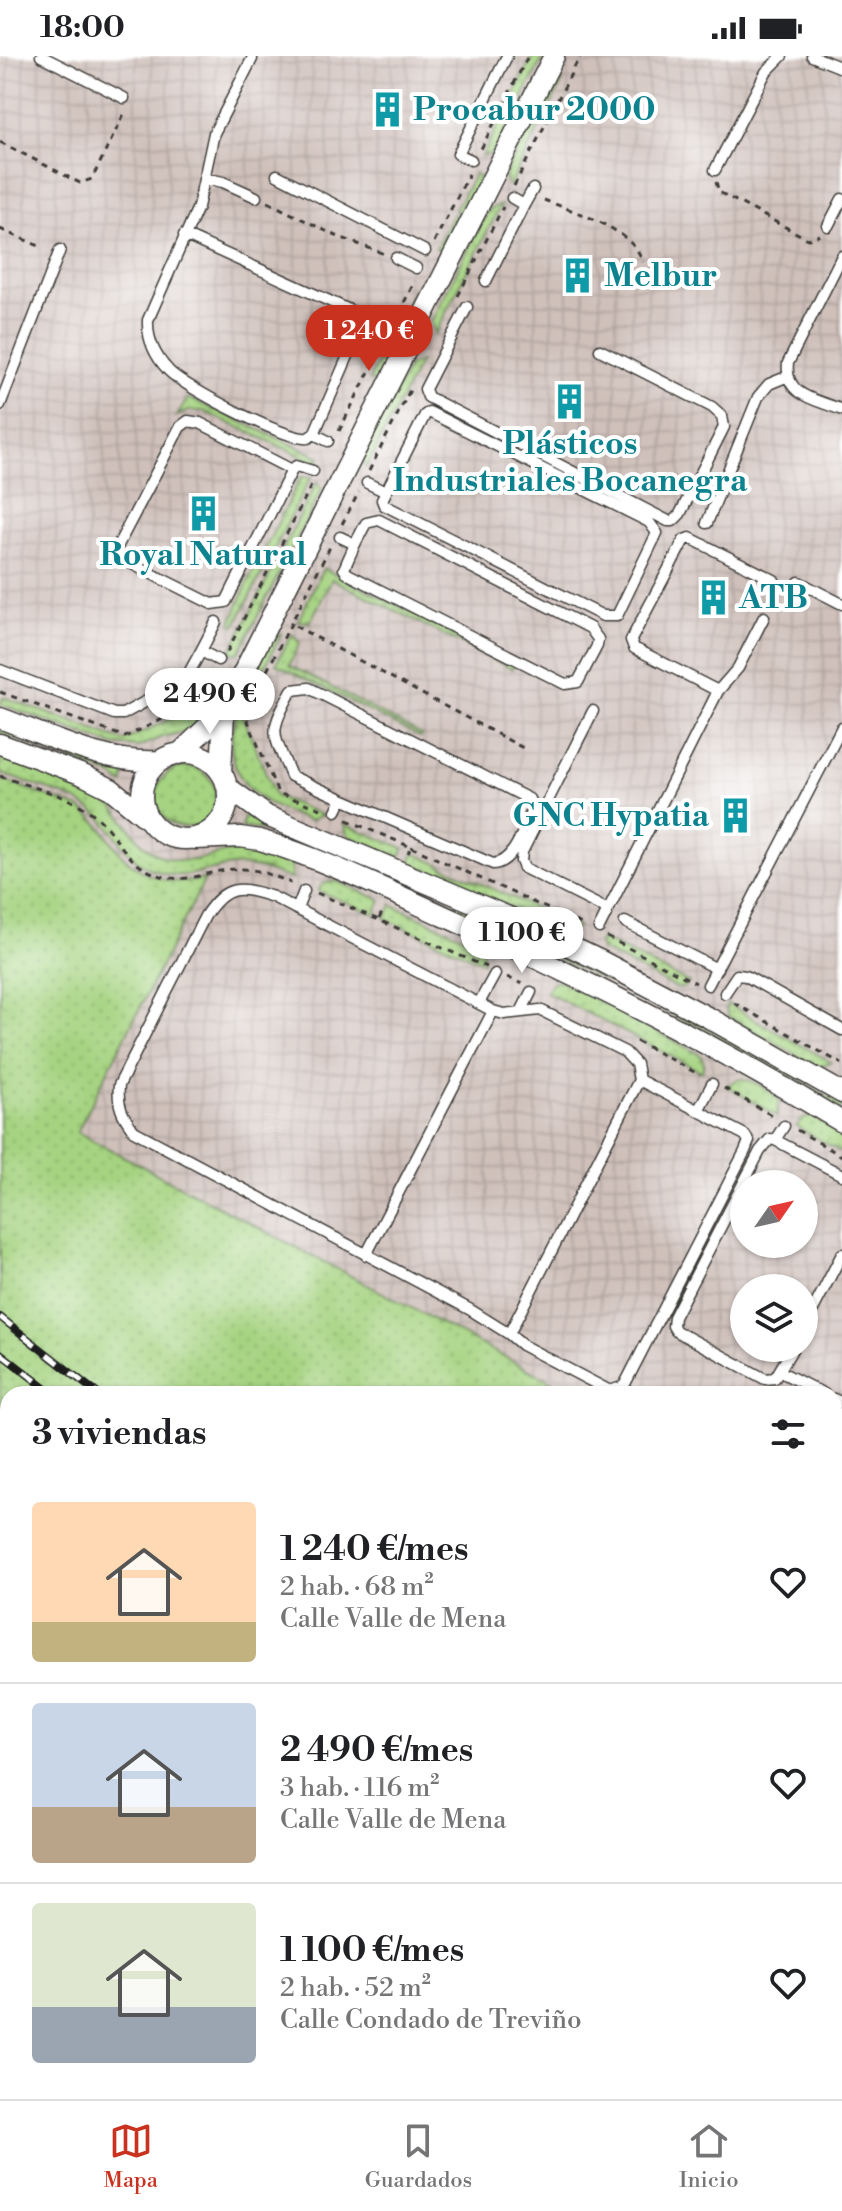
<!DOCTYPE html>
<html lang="es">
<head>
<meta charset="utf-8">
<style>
	body { margin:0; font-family:"Libre Bodoni",serif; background:#f6f6f6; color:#202124; height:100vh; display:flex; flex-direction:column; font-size:30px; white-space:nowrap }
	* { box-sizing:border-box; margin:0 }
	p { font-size:26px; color:#757577 }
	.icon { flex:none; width:44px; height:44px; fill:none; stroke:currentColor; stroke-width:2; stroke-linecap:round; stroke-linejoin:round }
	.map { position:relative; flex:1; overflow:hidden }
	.details { position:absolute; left:0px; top:1330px; width:842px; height:714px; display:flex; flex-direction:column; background:#fff; border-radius:24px 24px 0 0; box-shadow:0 2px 6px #0004 }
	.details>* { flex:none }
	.needle { width:52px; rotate:56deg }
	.buttons { position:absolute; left:730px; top:1114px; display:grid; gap:16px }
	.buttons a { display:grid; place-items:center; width:88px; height:88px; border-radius:50%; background:#fff; box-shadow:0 2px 6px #0004; font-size:40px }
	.price { position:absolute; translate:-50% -68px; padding:0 18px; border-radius:28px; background:#fff; color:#222; font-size:26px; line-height:52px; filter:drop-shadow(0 2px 4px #0008) }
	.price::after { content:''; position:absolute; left:50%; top:48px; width:24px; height:18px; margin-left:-12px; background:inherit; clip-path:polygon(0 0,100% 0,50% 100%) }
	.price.selected { background:#c8321e; color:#fff }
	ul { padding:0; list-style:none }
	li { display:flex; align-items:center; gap:24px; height:200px; padding:0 32px }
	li+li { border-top:2px solid #e0e0e0 }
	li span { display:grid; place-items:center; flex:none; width:224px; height:160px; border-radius:8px; color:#555 }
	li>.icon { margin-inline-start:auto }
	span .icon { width:96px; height:96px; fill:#fffc; stroke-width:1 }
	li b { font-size:34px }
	h2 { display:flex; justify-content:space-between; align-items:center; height:96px; padding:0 32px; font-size:34px }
	.status { display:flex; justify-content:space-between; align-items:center; height:56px; padding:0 40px; background:#fff; direction:ltr }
	.status svg { height:22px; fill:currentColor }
	.dock { display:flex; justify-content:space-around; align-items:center; height:112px; border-top:2px solid #e0e0e0; background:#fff; font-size:22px; color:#757577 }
	.dock a { display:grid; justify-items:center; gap:4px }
	.dock .selected { color:#c8321e }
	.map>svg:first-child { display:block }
	.industrial { fill:url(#industrial-grid); fill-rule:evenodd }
	.green { fill:url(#green-dots); stroke:#60784e; stroke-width:2 }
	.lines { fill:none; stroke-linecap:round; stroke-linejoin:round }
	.lane-casing { stroke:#3d3a37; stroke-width:13 }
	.street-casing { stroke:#3d3a37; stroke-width:23 }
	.path { stroke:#3d3a37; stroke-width:3; stroke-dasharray:6 6; stroke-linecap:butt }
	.lane { stroke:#fff; stroke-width:10 }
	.street { stroke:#fff; stroke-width:20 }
	.rail-casing { stroke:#1c1c1c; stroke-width:8 }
	.rail { stroke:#fff; stroke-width:5; stroke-dasharray:15; stroke-linecap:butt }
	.labels { text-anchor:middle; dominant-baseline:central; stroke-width:8; stroke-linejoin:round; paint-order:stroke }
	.culture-label { font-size:32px; font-weight:bold; fill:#0d838f; stroke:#fff; text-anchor:start }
</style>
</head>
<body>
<div class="status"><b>18:00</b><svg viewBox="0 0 49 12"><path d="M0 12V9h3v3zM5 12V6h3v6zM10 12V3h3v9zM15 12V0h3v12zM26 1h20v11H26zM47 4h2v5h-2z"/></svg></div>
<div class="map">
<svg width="842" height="2043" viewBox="0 0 842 2043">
	<defs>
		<pattern id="industrial-grid" width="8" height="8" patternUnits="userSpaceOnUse" patternTransform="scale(2)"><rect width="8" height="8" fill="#cfc0ba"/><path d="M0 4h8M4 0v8" fill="none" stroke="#b1a49f"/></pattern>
		<pattern id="green-dots" width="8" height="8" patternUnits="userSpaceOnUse" patternTransform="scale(2)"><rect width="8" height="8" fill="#a5d380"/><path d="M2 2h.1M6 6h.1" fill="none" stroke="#8db56e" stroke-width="1.8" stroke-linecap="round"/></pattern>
	</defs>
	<rect width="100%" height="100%" fill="#fff"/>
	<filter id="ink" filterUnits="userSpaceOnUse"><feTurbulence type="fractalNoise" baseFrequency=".0125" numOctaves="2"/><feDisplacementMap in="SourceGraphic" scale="16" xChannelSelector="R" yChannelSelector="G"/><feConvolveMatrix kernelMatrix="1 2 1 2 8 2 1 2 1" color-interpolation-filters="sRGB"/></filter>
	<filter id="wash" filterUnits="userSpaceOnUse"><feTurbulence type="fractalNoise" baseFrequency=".006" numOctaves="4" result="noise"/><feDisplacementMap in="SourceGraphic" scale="32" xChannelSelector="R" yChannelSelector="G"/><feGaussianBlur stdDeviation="1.8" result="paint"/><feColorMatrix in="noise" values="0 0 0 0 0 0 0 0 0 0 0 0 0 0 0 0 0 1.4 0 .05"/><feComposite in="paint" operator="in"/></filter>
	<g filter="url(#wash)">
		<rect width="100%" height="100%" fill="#f5e5ce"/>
		<path class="industrial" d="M0,0H842V1376L834,1371V1338H774L752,1335L730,1338H575L77,1076L204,824L169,825L149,819L128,805L88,758L79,752L0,723ZM744,1128H804V1188H744ZM744,1232H804V1292H744Z"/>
		<path class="green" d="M533,0H544L495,96L482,101Z
			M559,24L563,25L509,131L505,124L507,115L551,31Z
			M475,117L480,123L462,158L455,154Z
			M501,149L435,278L431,265L489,153Z
			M453,158L460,162L443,195L436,192Z
			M416,231L417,246L376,327L369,324Z
			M420,306L366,412L362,402L409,310Z
			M188,342L320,401L317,407L203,355H188L177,360Z
			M311,421L235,570L231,567L247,528L301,421Z
			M317,426L322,433L239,597H230Z
			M323,512L515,609L512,613L332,523L310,566L298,565Z
			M281,578L242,658L275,740L322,759L310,765C295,759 278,754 265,745C200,703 246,633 271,583Z
			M292,578L300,587L289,609L422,679L420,681L276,608Z
			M219,618L224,626L205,661L190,674L162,681L139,691L113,689L0,648L3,641L124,685L205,647Z
			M0,672L101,709L126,715L123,728L107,717L0,677Z
			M0,700C27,710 81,725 102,740C128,759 134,793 167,802C211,815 239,772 291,809L292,823C273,817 252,807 232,810C203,814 182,826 153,814C125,803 118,776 97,758C71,737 31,729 0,717Z
			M156 741a30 30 0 1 1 60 0a30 30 0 1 1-60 0Z
			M0,723L79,752C97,763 105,777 118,794C138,821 173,831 205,823L77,1076L575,1338H8V2036H34L29,2043H0Z
			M245,759L261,769L391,821L390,824L265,774L241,771Z
			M344,768L404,792L400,801L348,780Z
			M414,797L577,871L573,875L565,876L410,806Z
			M336,825L381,844L375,858L318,835L323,828Z
			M402,825C553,892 700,965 842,1049V1054L728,988L623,933L400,829Z
			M392,849L478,887L483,895V906L385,863Z
			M602,883L689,927L683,932H676L601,894L599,887Z
			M559,924L701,999L704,1007L702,1016L546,936L551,927Z
			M727,948L831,1006L818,1011L728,960L726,953Z
			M738,1023C753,1023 769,1033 779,1044L777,1060L727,1030Z
			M813,1061L842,1078V1097L796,1070L805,1062Z
			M834,1371L842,1376V2043H792L781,2036H834Z"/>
	</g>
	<g filter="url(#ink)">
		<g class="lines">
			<defs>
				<path id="lane" d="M41,0L124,42
					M812,0L842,12
					M471,104L458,98L507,0
					M715,114L766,16L782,0
					M277,119L425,195
					M204,122L223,126L256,141
					M524,149L533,133
					M828,170L842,143
					M184,179L358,258L362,268L314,378L308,382C289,386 183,331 168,314C155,300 147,284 148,264L198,151L214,77L252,3
					M842,200L788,307C784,341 816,343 842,354
					M396,202L416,212
					M486,225L524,149L512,142
					M467,251L425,333L428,341L668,465H673L680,458L724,371L722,360L712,351L600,294
					M0,349L60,194
					M314,378L328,385
					M292,414L200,367L188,365L180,371L115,495L126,505L212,548L226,546L292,414L296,410L313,415
					M367,427L386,436L382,444L384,449L603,560H617L657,477L649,466L429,356L425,359L386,436
					M707,467L758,341L769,328L786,321
					M340,481L355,488L344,513L348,518L565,628L578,626L597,590L598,583L590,572L379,464L366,467L355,488
					M799,526L842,548
					M201,595L216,566
					M0,614L114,658H123L185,624L201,595L218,604
					M718,635L738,612L764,561
					M593,655L522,796L521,805L524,812L608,854
					M336,755L342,743L493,808C515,806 524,771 533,753L529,743L309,632L292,634C268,679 272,674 291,720L342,743
					M297,853L304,835
					M625,866L717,913
					M599,872L718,635L634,592L631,584L684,484L690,482L774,524
					M708,929L842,671
					M725,937L737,919L746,920L842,974
					M479,947L495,918
					M522,954L531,936
					M698,1055L712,1028
					M784,1070L775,1084L770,1083L760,1095L674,1261L673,1270L676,1275L765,1323L775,1322L793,1292
					M775,1084L842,1119
					M366,1199L493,955L273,841C239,830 226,828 205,860L119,1029C117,1050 122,1059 134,1075L469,1253L509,1278L639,1024L636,1008L625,996L540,954L504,958L493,955
					M804,1271L842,1198
					M509,1278L522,1289L610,1335L624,1330L745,1095L749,1085L745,1079L639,1024
					M781,1316L824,1338
					M834,1343L842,1347"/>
				<path id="street" d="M0,662C52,681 105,709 161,705
					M0,688L83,719L111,733L148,763
					M142 740a43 43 0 1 1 86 0a43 43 0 1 1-86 0Z
					M179,698L224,655L554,0
					M221,717L224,655
					M227,731L267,760L506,860L601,905L711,963L842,1037
					M195,783L240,781L260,784C323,803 384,833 444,860C581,921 714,988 842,1066"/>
			</defs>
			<use href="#lane" class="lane-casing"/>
			<use href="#street" class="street-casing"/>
			<path class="path" d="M0,86L80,127L92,123L126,54
				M481,93L528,0
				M716,126L719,136L808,183L820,179
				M514,130L580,0
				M544,144C575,156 632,172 643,206
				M268,146L334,179L385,198
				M0,173L44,192
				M434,186L469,118
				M458,240L503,151
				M339,375L415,225
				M369,415L411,332
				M342,468L359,436
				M295,570L525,693
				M227,596L312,428
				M0,636L125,681L203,644L216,617
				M0,720C29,731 67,738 92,757C116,775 123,805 153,817C187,831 205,814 237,813C256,812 274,820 291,827
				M321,753L278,737L245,658L331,489
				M347,764L411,791L408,797
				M411,791L586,870
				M317,837L486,911
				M379,863L384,852
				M607,881L696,927
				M507,921L522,928
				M734,947L842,1008
				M636,985L700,1019
				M724,1032L773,1060
				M797,1074L842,1100"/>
			<use href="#lane" class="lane"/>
			<use href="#street" class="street"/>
			<defs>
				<path id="rail" d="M0,1261L98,1338
					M0,1297L53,1338
					M834,1963L842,1971
					M834,2004L842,2012"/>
			</defs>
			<use href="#rail" class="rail-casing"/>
			<use href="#rail" class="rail"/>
		</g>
	</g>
	<defs>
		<symbol id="building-bare" viewBox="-9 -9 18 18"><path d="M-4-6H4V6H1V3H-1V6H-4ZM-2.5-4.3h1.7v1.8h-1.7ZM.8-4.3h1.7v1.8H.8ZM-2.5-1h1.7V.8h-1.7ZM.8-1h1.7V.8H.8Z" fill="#0f9aa8" stroke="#fff" stroke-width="2.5" paint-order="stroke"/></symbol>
	</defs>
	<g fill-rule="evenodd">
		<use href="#building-bare" x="362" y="28" width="51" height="51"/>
		<use href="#building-bare" x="552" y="194" width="51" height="51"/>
		<use href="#building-bare" x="544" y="320" width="51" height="51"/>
		<use href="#building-bare" x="178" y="432" width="51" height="51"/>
		<use href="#building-bare" x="688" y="516" width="51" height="51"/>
		<use href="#building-bare" x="710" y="734" width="51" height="51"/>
	</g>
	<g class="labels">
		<g class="culture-label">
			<text x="413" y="54">Procabur 2000</text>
			<text x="604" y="220">Melbur</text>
			<text x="570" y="388" text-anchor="middle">Plásticos<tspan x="570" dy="37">Industriales Bocanegra</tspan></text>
			<text x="203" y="499" text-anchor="middle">Royal Natural</text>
			<text x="739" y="542">ATB</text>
			<text x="709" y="760" text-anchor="end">GNC Hypatia</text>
		</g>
	</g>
</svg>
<div class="buttons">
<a><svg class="needle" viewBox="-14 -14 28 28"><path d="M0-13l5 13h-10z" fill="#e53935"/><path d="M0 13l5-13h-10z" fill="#757577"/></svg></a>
<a><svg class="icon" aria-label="layers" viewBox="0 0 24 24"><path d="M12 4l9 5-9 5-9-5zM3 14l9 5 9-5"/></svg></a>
</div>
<b class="price selected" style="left:369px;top:317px">1 240 €</b>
<b class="price" style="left:210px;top:680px">2 490 €</b>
<b class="price" style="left:522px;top:919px">1 100 €</b>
<section class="details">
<h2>3 viviendas<svg class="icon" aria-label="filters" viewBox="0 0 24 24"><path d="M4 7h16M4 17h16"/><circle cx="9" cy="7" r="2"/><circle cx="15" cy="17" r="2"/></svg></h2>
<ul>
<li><span style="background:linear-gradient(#ffd9b3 75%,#c2b280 0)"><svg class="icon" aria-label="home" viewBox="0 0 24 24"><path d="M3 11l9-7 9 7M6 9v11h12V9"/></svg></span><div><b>1 240 €/mes</b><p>2 hab. · 68 m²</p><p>Calle Valle de Mena</p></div><svg class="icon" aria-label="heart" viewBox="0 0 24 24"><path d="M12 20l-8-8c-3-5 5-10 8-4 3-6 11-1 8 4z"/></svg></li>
<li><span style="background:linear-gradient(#c9d6e8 65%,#b9a48a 0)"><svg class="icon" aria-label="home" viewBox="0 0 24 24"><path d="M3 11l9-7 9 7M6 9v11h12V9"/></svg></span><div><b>2 490 €/mes</b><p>3 hab. · 116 m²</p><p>Calle Valle de Mena</p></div><svg class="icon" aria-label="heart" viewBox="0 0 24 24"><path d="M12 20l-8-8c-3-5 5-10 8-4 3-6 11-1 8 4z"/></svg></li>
<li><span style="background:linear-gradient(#dfe7d0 65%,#9aa5b1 0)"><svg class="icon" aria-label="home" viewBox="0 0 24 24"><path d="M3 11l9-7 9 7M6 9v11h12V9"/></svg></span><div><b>1 100 €/mes</b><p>2 hab. · 52 m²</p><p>Calle Condado de Treviño</p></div><svg class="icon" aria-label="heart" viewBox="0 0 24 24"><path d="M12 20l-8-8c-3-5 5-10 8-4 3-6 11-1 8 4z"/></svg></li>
</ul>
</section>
</div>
<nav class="dock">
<a class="selected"><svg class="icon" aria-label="map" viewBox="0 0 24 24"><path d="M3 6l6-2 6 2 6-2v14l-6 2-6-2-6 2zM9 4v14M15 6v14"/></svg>Mapa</a>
<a><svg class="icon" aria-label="saved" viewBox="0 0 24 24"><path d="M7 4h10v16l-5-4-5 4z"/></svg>Guardados</a>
<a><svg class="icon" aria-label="home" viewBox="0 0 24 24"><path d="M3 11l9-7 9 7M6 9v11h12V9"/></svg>Inicio</a>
</nav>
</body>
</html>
